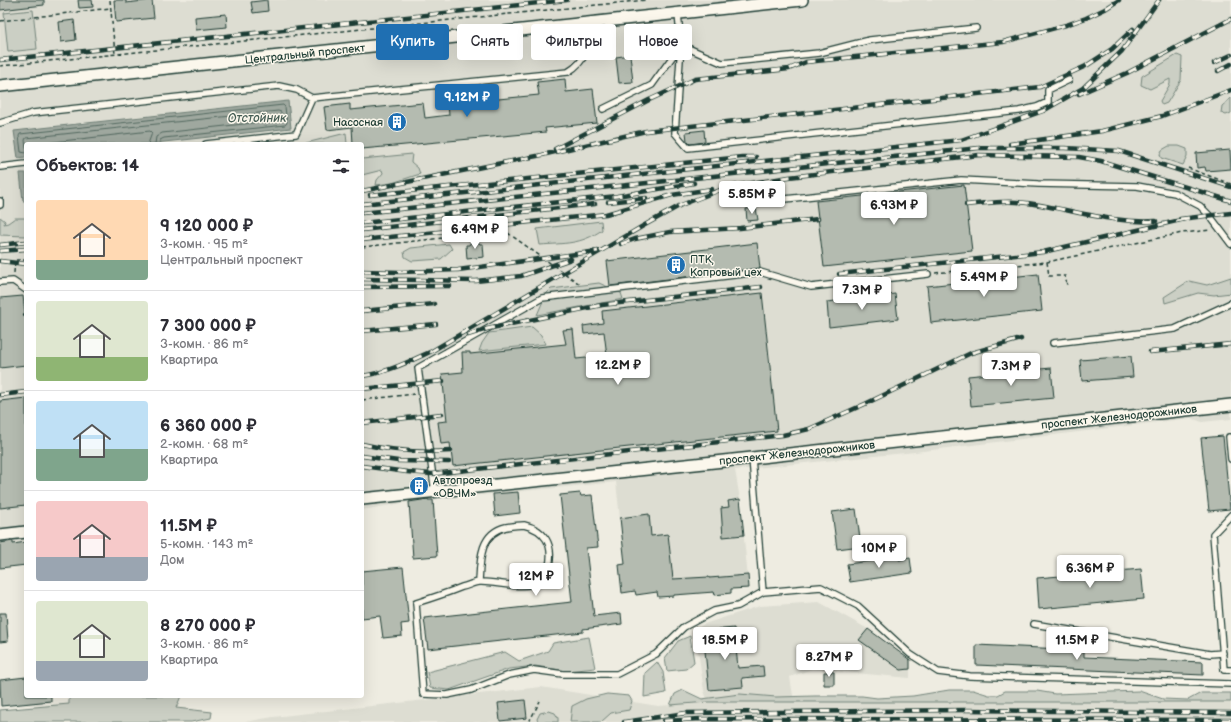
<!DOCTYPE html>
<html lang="ru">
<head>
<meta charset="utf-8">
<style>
	body { margin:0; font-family:"Balsamiq Sans",sans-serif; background:#f2f2f3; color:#2b2b33; height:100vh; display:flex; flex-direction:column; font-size:15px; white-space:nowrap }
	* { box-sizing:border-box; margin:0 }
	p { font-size:13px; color:#7c7c81 }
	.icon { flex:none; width:22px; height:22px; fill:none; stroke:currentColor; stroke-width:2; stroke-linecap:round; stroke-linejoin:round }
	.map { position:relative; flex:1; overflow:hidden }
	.panel { position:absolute; left:24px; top:142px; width:340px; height:556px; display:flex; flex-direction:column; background:#fff; border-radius:4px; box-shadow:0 4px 16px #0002 }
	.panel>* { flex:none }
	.top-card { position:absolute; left:376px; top:24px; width:380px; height:36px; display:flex; gap:8px }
	.price { position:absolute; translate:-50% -34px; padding:0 9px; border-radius:4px; background:#fff; color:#222; font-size:13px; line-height:26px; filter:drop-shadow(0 1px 2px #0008) }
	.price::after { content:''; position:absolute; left:50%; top:24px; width:12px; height:9px; margin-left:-6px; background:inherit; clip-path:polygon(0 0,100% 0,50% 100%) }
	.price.current { background:#1f6fb2; color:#fff }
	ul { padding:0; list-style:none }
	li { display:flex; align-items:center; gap:12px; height:100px; padding:0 12px }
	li+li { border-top:1px solid #e1e1e2 }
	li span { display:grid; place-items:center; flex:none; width:112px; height:80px; border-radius:4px; color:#555 }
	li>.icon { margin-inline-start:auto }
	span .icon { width:48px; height:48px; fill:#fffc; stroke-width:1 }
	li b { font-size:17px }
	h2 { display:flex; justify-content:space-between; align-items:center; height:48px; padding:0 12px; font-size:17px }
	.chip { padding:0 14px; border-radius:4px; background:#fff; box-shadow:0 4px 16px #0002; font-size:14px; line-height:36px }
	.chip.current { background:#1f6fb2; color:#fff }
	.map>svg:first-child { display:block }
	.built { fill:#ddddd2 }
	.green { fill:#cbcfc4; stroke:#75867c }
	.water { fill:#9fa89f; stroke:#6c7d74 }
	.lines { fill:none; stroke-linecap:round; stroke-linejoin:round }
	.shore { stroke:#52685f; stroke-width:1 }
	.building { fill:#b4bbb0; stroke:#1f3d34 }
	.service-casing { stroke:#1f3d34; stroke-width:8 }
	.minor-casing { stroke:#1f3d34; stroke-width:14 }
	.path { stroke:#1f3d34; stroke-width:1.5; stroke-dasharray:4 3; stroke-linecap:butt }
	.service { stroke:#fbf7ec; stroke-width:5.5 }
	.minor { stroke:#fbf7ec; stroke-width:11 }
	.rail-casing { stroke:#1f3d34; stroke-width:4.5 }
	.rail { stroke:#fbf7ec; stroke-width:3; stroke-dasharray:9; stroke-linecap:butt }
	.labels { text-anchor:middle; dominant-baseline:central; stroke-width:3; stroke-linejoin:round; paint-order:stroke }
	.street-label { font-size:11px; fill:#1f3d34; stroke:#fbf7ec }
	.poi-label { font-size:11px; fill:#1f3d34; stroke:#fbf7ec; text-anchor:start }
	.water-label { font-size:12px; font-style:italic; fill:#455d54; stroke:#fbf7ec }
</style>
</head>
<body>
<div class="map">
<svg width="1231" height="722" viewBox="0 0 1231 722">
	<rect width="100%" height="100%" fill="#eeece1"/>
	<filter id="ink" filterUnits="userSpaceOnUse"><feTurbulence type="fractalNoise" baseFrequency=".025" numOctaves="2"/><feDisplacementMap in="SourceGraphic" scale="8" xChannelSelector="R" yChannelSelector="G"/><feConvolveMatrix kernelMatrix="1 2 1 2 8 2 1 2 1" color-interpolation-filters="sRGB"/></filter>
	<g filter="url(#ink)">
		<path class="built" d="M0,0H1231V419L1202,422L1191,418L915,452L735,470L740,499L749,588L731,589V593L715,595L710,592L658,597L654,561L625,564L616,482L409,502L362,510V144H26V541L0,543Z
			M819,602L868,629L910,660V678L812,669L790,677L794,702H1231V722H245L273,717L541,687L658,706L708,702L704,691L695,630L704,624L760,606Z"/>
		<path class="green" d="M33,10L37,49L8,52L4,13Z
			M1177,55L1182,57L1181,80L1167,103L1162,105L1160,101L1170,84V79L1150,89L1141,85L1142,76Z
			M1231,98V113L1226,115L1221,113L1222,106Z
			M346,133L347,144H302Z
			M1169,146H1179L1187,149V157L1183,165L1161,158L1160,154L1162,150Z
			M412,154L411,162L418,168L420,174L392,183L376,185L377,180L383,173L382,170L362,175V159Z
			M0,217L5,221L4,224L8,223L15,218H26V236L0,235Z
			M601,221L602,230C580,245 565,243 540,245L537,229Z
			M449,244L452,249L441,259L412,261L405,257L404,252L411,248Z
			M1231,277V293L1214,295L1198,293L1165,303L1164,297L1189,281L1207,285Z
			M599,283L621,293L623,299L537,315L546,294L551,289Z
			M532,327L541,335L546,344L479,351L482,343L489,333Z
			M690,636L694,662L686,669L667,671L665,658L678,641Z
			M589,637L595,668L567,671L535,666L509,669L449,690L430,688L427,672L505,652L519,661L548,651L553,643Z
			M657,662L663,672L666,693L644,697L645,673Z
			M683,690L702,699L740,694L776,697L815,696H862L877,698L913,696L949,690H973L989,695H998L1005,691H1037L1055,694L1139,691L1163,699L1188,700L1201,693H1231V702H708L670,705L675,694Z
			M607,694L629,696L632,701L629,710L611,713L601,722H570L572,706L586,699Z
			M69,696H181L176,708L212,712L211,718L191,722H0V710L69,704Z
			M549,711L555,713L558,718V722H538L537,719L540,713Z"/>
		<path class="water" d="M288,101L291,128L146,144H26V157L18,158L14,131Z
			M20,173H26V201H23Z"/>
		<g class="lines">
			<path class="shore" d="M36,144L150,131L152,133L148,144
				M26,148L25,140L26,138L278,111L281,112V119L280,120L162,133L156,137L155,144
				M26,153L21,152L19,136L20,134L283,105L285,107L287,123L285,125L164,138L160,140V144"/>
		</g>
		<path class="building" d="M0,0H44V5L0,10Z
			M78,0H92L93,7L79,8Z
			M114,0H126V3L152,0L154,18L116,22Z
			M267,0L268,11L253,13L251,2Z
			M226,14L227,27L196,30L195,17Z
			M74,20L76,40L61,42L59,22Z
			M630,55L633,82L619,83L616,57Z
			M565,79L566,92L593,89L597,123L545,128L546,132L362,149V144H353L352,127L327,130L324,107L350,104V110L423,103L425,118L449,115L448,104L539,95L537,82Z
			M704,130L705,142L690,144L687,141L686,132Z
			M1230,150L1231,169L1206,171L1205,167L1197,168L1196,153Z
			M964,185L972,251L824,267L816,201Z
			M756,208L758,220L747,221L746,209Z
			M477,241L480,244H483L484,257L467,259L466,245H469L471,242Z
			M757,243L760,268L610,286L607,261Z
			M1038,274L1042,311L931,323L927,286Z
			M762,293L777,431L453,466L450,443L441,444L438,422L447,421L442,374L463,372L462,352H470V354L566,344L563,330L573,329L576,359L607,356L604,332L584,334L583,326L603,323L602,311Z
			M895,294L898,319L829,327L827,302Z
			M23,296L26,323V365L0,368V298Z
			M1131,356L1133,377L1082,381L1080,360Z
			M1051,368L1054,398L971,406L968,376Z
			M26,398V505L0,508V401Z
			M1223,436L1230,509L1209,511L1201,438Z
			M518,492L520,513L495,516L493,494Z
			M580,493L581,496L592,495L598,547L586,548L594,616L621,613L622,624L583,629V632L428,649L424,618L572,602L560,495Z
			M428,499V500H433L437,556L413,558L409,502Z
			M740,499L744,535L723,537L721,508L729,507L728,501Z
			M856,509L861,546L837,549L832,512Z
			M649,514L651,536L668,534L673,579L709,577V578L748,575L749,588L731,589V593L715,595L714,592L674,595V596L658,597L657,592L636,595L635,591L622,593L619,565L625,564L620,518Z
			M13,541V544L26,542V565L0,568V543Z
			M899,557V560L910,558L912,573L850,582L847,564Z
			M403,567L409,623L401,624L402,636L383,638L380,616L362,618V571Z
			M1141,569L1144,599L1039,609L1037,578Z
			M0,613H6L8,641L0,642Z
			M734,628L738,668L763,666L764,676L742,678L743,687L709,690L703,631Z
			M868,629L910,660V669L901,670L859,640Z
			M976,645L1084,650V657L1203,662V675L976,665Z
			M824,672H834V685H824Z
			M26,677V696H51V701L1,706L0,680Z
			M525,700L527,718L500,721L498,703Z"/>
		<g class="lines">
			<defs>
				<path id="service" d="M976,28L870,40L819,53L722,63L681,45L675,133L688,148L1019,111L1037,107L1048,102V90L1069,80
					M603,109L652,85L681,45L678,14
					M0,123L33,113L279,86L297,90L312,98L568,72C589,59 588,46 588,23
					M206,144L296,134L312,98
					M0,167L26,164
					M785,199L961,180L1038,184L1137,186L1175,193L1200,206L1210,216L1231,244
					M0,201V205
					M0,282L13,281L26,290
					M1053,343L1175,329L1231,303
					M1229,437L1231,459
					M752,458L763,592
					M435,492L418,368L542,298L760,272L811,287L928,274
					M1231,515L1213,534L1224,670H1231
					M479,582C480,560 480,533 506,527C512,526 518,525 524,525C533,527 541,531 546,539C551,547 551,557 549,566C541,598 502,581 480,582C474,582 468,586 462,587C447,593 432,598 416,603L423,694L447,695L471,690L509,675L534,670L563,674H617L656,654L684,627L714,611L738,606L763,592L821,587L858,606L910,654L938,672L970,676L1231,684
					M1034,624L1210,654L1223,653"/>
				<path id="minor" d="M0,86L802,0
					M362,499L752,458L1231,405
					M0,535L26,532"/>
			</defs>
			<use href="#service" class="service-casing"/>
			<use href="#minor" class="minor-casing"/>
			<path class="path" d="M110,0L115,54
				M0,21L111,8
				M0,66L646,0
				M1188,168L1231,184
				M362,247L505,231L581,285
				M1047,262L1049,276H1065L1067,285
				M14,273L15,260H26
				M935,273L1047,262L1182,233L1211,230
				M362,400L414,394
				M529,722L540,701"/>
			<use href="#service" class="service"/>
			<use href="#minor" class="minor"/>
			<defs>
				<path id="rail" d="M0,60L567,0
					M1214,63L1231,55
					M1218,71L1231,64
					M1079,94L1127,73L1231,19
					M1010,144L1102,131L1162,116L1231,90
					M555,149L649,100L695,79L789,69L806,62L1003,42L1066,25L1086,18L1105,9L1119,0
					M362,191L542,155L646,131L1040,87L1086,66L1112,49L1133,29
					M370,195L742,157H756
					M608,202L646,198
					M362,204L961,140L1043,111L1083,88L1122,51L1159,0
					M966,205C987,203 1007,200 1027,203C1071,209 1112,224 1156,221
					M362,213L979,148H1065L1119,151L1231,187
					M1180,219L1231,213
					M362,223L617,196L694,183
					M362,230L595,204
					M362,240L606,214L672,195L712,189
					M621,244L635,239L670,232L740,228L818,219
					M0,245L26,242
					M0,251L26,249
					M0,261L26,264
					M362,271L401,272L458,270L598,251
					M839,274L1043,252L1185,219
					M362,279L476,281L521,276L571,259
					M362,287L450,286
					M362,311L434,304
					M25,315H26
					M362,331L436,324
					M468,335L487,329L602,305L761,287
					M1150,352L1231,344
					M362,376C387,373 410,361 432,351L643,226L681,205L728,187L789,177L979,155L1079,157L1101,161L1231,201
					M362,389L443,381
					M0,395L26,392
					M362,423L442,414
					M362,444C392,451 421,453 451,451
					M362,456L398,461L449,462
					M362,466L407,472L432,474L783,435L809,429L865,404L971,353L1021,339
					M664,721L700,719L1231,720
					M624,722L686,713L965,710L1231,713"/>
			</defs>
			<use href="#rail" class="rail-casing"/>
			<use href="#rail" class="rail"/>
		</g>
	</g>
	<defs>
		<symbol id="building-disc" viewBox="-11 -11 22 22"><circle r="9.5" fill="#1f6fb2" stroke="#fbf7ec"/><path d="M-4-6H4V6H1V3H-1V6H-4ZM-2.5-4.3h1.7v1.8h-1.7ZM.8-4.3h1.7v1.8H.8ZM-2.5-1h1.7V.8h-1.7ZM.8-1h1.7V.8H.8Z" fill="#fff"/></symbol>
	</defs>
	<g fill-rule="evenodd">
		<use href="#building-disc" x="386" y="111" width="22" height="22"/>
		<use href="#building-disc" x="665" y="254" width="22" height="22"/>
		<use href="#building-disc" x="408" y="475" width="22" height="22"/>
	</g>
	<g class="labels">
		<g class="street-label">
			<text transform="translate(305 54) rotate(-6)">Центральный проспект</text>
			<text transform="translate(1119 417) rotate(-6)">проспект Железнодорожников</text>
			<text transform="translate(797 453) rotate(-6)">проспект Железнодорожников</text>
		</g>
		<g class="poi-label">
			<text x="383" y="122" text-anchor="end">Насосная</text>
			<text x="690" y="259">ПТК,<tspan x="690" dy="13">Копровый цех</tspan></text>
			<text x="433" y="480">Автопроезд<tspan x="433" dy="13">«ОВЧМ»</tspan></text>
		</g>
		<g class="water-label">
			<text x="257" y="118">Отстойник</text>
		</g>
	</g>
</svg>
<b class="price current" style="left:467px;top:118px">9.12M ₽</b>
<b class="price" style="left:752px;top:215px">5.85M ₽</b>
<b class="price" style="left:894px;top:226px">6.93M ₽</b>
<b class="price" style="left:475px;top:250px">6.49M ₽</b>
<b class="price" style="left:984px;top:298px">5.49M ₽</b>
<b class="price" style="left:862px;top:311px">7.3M ₽</b>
<b class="price" style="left:618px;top:386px">12.2M ₽</b>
<b class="price" style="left:1011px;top:387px">7.3M ₽</b>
<b class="price" style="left:879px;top:569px">10M ₽</b>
<b class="price" style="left:1090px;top:589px">6.36M ₽</b>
<b class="price" style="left:536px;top:597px">12M ₽</b>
<b class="price" style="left:725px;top:661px">18.5M ₽</b>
<b class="price" style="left:1077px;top:661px">11.5M ₽</b>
<b class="price" style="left:829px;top:678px">8.27M ₽</b>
<div class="top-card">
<a class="chip current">Купить</a>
<a class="chip">Снять</a>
<a class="chip">Фильтры</a>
<a class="chip">Новое</a>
</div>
<section class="panel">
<h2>Объектов: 14<svg class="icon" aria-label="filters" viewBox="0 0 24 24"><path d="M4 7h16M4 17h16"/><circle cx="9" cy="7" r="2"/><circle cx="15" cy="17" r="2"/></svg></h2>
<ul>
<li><span style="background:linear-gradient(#ffd9b3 75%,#7fa58c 0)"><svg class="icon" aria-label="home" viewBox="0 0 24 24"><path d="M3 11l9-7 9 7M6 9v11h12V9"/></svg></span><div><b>9 120 000 ₽</b><p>3-комн. · 95 m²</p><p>Центральный проспект</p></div></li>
<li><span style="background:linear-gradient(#dfe7d0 70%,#8fb573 0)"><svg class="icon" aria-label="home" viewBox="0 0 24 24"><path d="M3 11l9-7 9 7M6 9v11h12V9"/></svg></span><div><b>7 300 000 ₽</b><p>3-комн. · 86 m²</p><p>Квартира</p></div></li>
<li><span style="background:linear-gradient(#bfe0f5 60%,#7fa58c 0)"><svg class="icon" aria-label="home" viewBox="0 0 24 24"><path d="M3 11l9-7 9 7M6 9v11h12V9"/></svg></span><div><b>6 360 000 ₽</b><p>2-комн. · 68 m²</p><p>Квартира</p></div></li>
<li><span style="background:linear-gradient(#f6c9c9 70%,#9aa5b1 0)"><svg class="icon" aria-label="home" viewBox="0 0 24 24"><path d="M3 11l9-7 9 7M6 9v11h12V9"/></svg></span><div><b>11.5M ₽</b><p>5-комн. · 143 m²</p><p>Дом</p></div></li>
<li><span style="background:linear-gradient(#dfe7d0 75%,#9aa5b1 0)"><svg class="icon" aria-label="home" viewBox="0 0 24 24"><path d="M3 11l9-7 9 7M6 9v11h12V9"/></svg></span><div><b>8 270 000 ₽</b><p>3-комн. · 86 m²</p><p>Квартира</p></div></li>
</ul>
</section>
</div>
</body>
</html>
